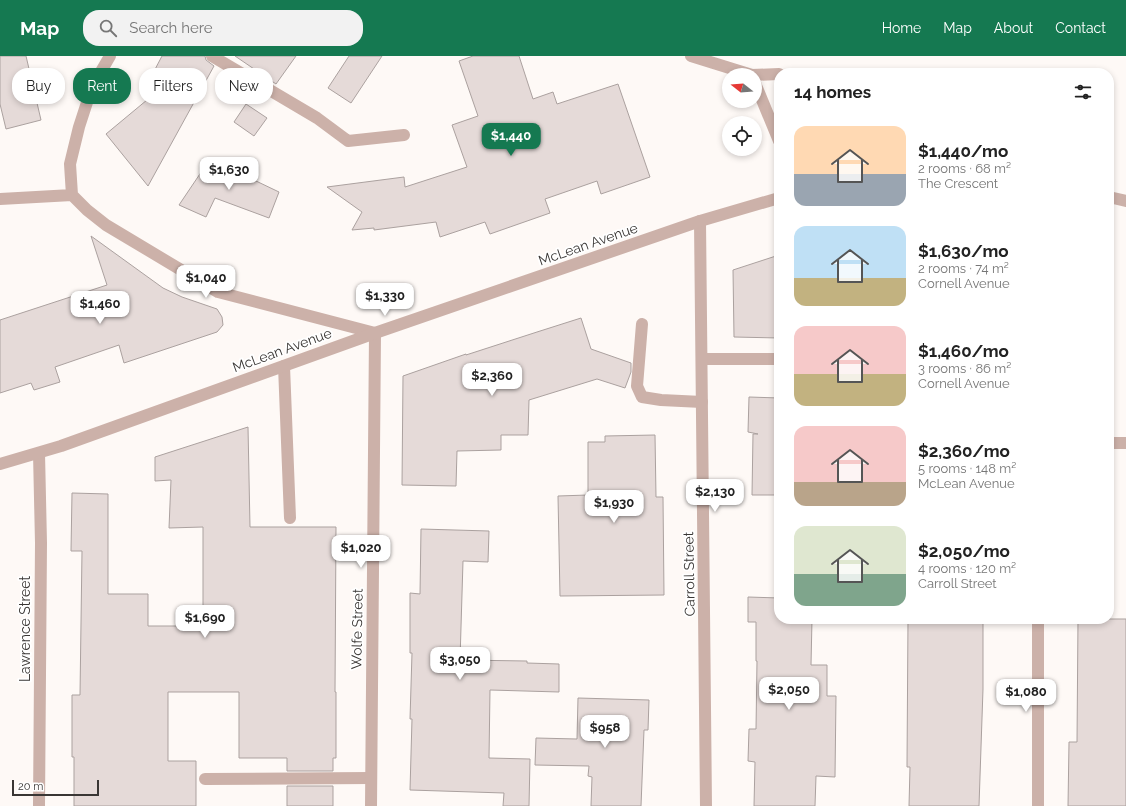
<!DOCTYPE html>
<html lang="en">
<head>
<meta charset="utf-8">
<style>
	body { margin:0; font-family:Raleway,sans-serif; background:#f2f2f2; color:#222; height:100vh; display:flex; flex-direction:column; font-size:15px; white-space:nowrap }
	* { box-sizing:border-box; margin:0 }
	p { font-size:13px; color:#767676 }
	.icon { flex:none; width:22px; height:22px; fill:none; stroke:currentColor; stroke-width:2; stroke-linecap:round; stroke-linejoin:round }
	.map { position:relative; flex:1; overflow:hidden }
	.details { position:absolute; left:774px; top:12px; width:340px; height:556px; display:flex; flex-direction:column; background:#fff; border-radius:16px; box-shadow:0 2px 6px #0003 }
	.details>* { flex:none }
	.top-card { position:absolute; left:12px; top:12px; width:380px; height:36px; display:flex; gap:8px }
	.needle { width:26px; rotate:287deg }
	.controls { position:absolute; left:722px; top:12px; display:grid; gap:8px }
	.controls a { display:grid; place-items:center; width:40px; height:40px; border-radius:50%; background:#fff; box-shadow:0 2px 6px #0003; font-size:20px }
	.scale { position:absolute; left:12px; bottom:10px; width:87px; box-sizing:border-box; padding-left:4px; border:2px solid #393634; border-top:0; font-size:11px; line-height:14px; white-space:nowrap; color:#393634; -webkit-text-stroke:3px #fff; paint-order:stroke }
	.price { position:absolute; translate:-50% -34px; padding:0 9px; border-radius:8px; background:#fff; color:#222; font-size:13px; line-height:26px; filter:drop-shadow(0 1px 2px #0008) }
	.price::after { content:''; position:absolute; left:50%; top:24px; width:12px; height:9px; margin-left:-6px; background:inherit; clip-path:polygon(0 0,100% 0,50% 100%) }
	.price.selected { background:#157951; color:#fff }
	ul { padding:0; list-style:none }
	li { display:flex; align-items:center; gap:12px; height:100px; padding:0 20px }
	li span { display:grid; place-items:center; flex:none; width:112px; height:80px; border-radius:12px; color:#555 }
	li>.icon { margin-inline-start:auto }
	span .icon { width:48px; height:48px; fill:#fffc; stroke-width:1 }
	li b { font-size:17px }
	h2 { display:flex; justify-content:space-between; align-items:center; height:48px; padding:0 20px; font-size:17px }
	.tag { padding:0 14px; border-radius:16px; background:#fff; box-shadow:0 2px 6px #0003; font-size:14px; line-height:36px }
	.tag.selected { background:#157951; color:#fff }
	header { display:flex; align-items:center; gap:24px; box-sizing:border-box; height:56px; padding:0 20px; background:#157951; color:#fff }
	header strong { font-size:19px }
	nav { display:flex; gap:22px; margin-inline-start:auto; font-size:14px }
	.search { width:280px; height:36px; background:#f2f2f2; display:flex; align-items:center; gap:10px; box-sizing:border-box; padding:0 14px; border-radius:16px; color:#767676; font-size:15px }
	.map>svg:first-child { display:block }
	.building { fill:#e5dad8; stroke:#aba19f }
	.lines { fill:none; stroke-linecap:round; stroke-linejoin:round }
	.service { stroke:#ccb1a9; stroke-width:12 }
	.minor { stroke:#ccb1a9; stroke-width:12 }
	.tertiary { stroke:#ccb1a9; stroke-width:12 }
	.labels { text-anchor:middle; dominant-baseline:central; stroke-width:3.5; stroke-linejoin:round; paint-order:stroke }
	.street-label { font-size:14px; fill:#393634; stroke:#fff }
</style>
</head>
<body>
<header>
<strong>Map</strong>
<div class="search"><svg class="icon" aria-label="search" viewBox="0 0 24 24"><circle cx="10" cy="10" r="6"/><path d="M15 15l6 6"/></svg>Search here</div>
<nav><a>Home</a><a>Map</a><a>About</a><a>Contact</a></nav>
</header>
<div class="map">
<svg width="1126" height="750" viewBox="0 0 1126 750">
	<rect width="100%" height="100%" fill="#fef9f6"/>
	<path class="building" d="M0,0H26L41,64L6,73L0,48Z
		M162,0H205L206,4L214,10L148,130L106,78L165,29L151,21Z
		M235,0H296L276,28Z
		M349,0H382L351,47L328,32Z
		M473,0H519L533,43L553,36L557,48L618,28L650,121L601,138L597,125L545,143L550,157L490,178L485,166L440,181L436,166L374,174V172L352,174L362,156L327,131L404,121L405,131L467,111L452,69L478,60L459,5Z
		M246,48L267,62L254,80L234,66Z
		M210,103L279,136L269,162L215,142L206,161L179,149Z
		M91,180L163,232L182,241L217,253L222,261L223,269L217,276L124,307L119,289L55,311L60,326L34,334L31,327L0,337V264L107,229Z
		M779,199V282L734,281L733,214Z
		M581,262L591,293L631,307V316L625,332L597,323L529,344L528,379H501V394L457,395L456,430L402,429L403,320L466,298V299L537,276Z
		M749,341L779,342V439H752L753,378H758L748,376Z
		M248,371L250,471H336L335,636H336V702H333V715H287V702H239V636H168V705H196V750H74V701H72V639H80L82,495H71L72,437L108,438V538H148V570H203V471L169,472L171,424L155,425V401Z
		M655,379L656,441H663L664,539L560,540L558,440L588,439V386H605V380Z
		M421,473L489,475L488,506L463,505L460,604L527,605V607L559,608V636L490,634L489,702L530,703L529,750H503L504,737L410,734L412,663H410L412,597H410V537L420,538Z
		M748,541L779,542V563H812L811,609H827V640H836L835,721L816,720L815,750H754L755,706L748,705L749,673H756L757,605H756V566H748Z
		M908,563H983V633L979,750H909L910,711H907Z
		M1078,563H1126V750H1068L1069,686H1077Z
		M578,642L649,644L648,674H644L641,750H591L592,721L588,720L589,710L535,709L536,682L577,683Z
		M287,730H333V750H287Z"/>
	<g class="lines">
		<path class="service" d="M642,268L637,330L642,341L661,344L702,346
			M702,303H779
			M284,310L290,462
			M1109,387H1126
			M205,723L371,722"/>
		<path class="minor" d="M212,0L317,62L348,85L404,79
			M72,139L70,108L79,71L92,31L110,0
			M0,143L72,139L87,154L106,169L218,236L375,277L371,750
			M700,165L706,750
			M1038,563V750
			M39,750L41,487L39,397"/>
		<path class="tertiary" d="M691,0L752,19L779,18
			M755,27L779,85
			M1109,141L1126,145
			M0,408L61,390L375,277L700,165L779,142"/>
	</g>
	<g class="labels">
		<g class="street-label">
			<text transform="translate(588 188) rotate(-19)">McLean Avenue</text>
			<text transform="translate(282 294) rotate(-20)">McLean Avenue</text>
			<text transform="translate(689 518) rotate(-91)">Carroll Street</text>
			<text transform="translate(25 573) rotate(-90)">Lawrence Street</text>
			<text transform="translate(357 573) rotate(-89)">Wolfe Street</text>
		</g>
	</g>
</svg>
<div class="controls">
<a><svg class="needle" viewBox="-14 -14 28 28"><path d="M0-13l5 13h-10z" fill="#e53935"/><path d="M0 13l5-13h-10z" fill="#767676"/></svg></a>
<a><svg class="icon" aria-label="locate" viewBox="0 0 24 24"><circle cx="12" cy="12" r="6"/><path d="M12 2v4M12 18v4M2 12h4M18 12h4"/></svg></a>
</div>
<div class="scale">20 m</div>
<b class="price selected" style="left:511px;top:101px">$1,440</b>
<b class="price" style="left:229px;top:135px">$1,630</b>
<b class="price" style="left:206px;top:243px">$1,040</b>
<b class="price" style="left:385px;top:261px">$1,330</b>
<b class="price" style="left:100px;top:269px">$1,460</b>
<b class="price" style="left:492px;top:341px">$2,360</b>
<b class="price" style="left:715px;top:457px">$2,130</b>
<b class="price" style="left:614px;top:468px">$1,930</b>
<b class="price" style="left:361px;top:513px">$1,020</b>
<b class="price" style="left:205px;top:583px">$1,690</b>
<b class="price" style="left:460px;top:625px">$3,050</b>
<b class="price" style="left:789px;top:655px">$2,050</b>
<b class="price" style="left:1026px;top:657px">$1,080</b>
<b class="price" style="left:605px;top:693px">$958</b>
<div class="top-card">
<a class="tag">Buy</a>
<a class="tag selected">Rent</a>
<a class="tag">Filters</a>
<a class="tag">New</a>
</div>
<section class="details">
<h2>14 homes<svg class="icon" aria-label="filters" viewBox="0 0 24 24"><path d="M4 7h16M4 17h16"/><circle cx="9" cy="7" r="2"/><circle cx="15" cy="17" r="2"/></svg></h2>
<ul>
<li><span style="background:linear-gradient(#ffd9b3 60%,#9aa5b1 0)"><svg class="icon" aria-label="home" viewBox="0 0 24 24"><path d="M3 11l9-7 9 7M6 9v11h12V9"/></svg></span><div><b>$1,440/mo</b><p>2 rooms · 68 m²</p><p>The Crescent</p></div></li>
<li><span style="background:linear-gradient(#bfe0f5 65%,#c2b280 0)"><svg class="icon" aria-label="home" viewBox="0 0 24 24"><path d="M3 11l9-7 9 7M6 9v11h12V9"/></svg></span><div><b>$1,630/mo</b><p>2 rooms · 74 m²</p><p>Cornell Avenue</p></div></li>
<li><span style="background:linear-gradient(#f6c9c9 60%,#c2b280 0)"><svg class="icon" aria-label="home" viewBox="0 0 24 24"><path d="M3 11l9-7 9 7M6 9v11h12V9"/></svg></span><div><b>$1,460/mo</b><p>3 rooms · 86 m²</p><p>Cornell Avenue</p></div></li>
<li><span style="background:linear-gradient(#f6c9c9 70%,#b9a48a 0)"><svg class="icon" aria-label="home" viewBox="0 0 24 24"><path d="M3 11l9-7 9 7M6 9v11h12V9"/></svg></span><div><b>$2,360/mo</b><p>5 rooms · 148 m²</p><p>McLean Avenue</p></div></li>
<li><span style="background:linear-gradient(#dfe7d0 60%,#7fa58c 0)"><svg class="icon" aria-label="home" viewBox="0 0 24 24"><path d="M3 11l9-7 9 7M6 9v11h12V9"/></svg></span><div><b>$2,050/mo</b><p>4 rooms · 120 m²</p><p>Carroll Street</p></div></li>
</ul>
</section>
</div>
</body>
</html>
